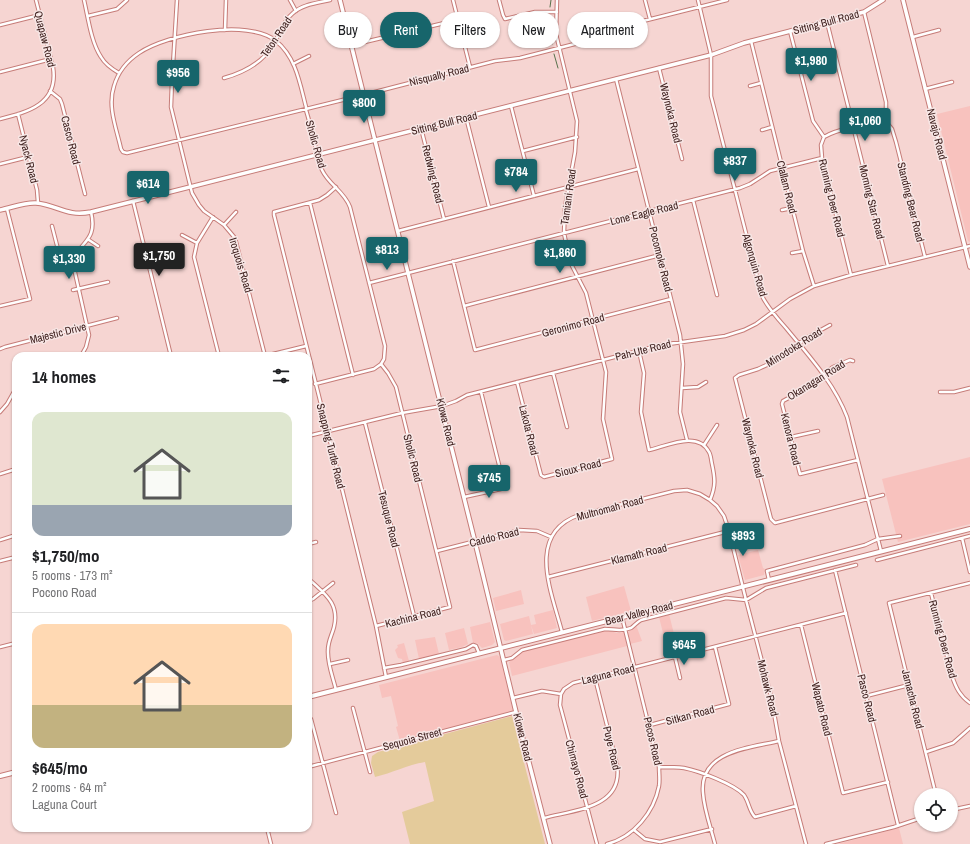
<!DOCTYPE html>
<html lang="en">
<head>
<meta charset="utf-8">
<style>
	body { margin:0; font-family:"Archivo Narrow",sans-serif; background:#f2f2f2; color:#202124; height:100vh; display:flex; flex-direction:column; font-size:15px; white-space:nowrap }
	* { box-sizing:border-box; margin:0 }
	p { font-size:13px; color:#757577 }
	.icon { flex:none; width:22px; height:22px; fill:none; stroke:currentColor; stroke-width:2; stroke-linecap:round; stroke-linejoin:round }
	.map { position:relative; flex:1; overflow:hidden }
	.panel { position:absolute; left:12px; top:352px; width:300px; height:480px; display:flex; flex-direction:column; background:#fff; border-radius:12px; box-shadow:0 1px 3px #0004 }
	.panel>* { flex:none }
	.hud { position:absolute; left:324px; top:12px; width:380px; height:36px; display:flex; gap:8px }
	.tools { position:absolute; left:914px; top:788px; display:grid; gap:8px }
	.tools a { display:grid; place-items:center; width:44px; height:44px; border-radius:50%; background:#fff; box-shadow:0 1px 3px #0004; font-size:20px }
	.price { position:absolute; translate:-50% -34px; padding:0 9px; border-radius:4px; background:#17656b; color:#fff; font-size:13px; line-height:26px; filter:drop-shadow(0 1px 2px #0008) }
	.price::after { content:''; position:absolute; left:50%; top:24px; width:12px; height:9px; margin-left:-6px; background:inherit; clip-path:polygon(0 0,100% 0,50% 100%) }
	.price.active { background:#222; color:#fff }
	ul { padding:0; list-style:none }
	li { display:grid; align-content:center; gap:8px; height:212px; padding:0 20px }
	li+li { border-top:1px solid #e0e0e0 }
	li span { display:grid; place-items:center; height:124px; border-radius:12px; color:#555 }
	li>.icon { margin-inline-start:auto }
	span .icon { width:72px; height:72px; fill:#fffc; stroke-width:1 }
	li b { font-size:17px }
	h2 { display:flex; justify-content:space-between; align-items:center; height:48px; padding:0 20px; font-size:17px }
	.tag { padding:0 14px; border-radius:18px; background:#fff; box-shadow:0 1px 3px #0004; font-size:14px; line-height:36px }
	.tag.active { background:#17656b; color:#fff }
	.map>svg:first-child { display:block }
	.built { fill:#f8c2be }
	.green { fill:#e4cb9b }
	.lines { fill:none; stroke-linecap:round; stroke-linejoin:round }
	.stream { stroke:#58714c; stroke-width:1 }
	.street-casing { stroke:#c67c78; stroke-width:4.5 }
	.secondary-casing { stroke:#c67c78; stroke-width:5.5 }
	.primary-casing { stroke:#c67c78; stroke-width:6 }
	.street { stroke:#fff; stroke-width:2.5 }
	.secondary { stroke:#fff; stroke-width:3.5 }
	.primary { stroke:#fff; stroke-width:4 }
	.labels { text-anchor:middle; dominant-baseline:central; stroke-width:3; stroke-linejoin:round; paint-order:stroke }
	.street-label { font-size:11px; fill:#3f211f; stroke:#f7e6e5 }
</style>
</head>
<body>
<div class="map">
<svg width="970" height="844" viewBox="0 0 970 844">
	<rect width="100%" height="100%" fill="#f6d5d2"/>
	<path class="built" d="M970,106V242L968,241L937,114Z
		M970,457V524L898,542L882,479Z
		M758,550L763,568L765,569L764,575L745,580L738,555Z
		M624,586L631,611L592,621L586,597Z
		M521,590L524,604L496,611L493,598Z
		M553,610L557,628L534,634L531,625L536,624L534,615Z
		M669,614L674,634L664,637L659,617Z
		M529,616L533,634L506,641L504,640L500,624Z
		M490,622L495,642L492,645L482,648L477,643H473L470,627Z
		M636,625L642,641L630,644L628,632Z
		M464,628L468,644L462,647L449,650L445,633Z
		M607,630L617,633L624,632L627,646L512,676L509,662L523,651Z
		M435,637L439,654L419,659L415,640Z
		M404,643L409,661L403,663L402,659L398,658L395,650L398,647L397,645Z
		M497,655L500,657L513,711L400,741L396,727L398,726L391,696L382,698L379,685Z
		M899,828L903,844H837L849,841Z"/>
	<path class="green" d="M512,716L545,844H410L402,812L434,801L425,762C407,765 392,773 375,777L371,763L372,756L378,752Z"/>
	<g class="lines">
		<path class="stream" d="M550,7L551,0
			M550,17V31L552,44
			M554,54L558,68"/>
		<defs>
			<path id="street" d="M84,0C88,17 91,42 101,57C105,64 112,69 119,73
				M177,0L172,81L171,107L192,193L199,205L204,211L224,225L235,238L265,356L306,346
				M290,0L296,11
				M453,0L470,67
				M499,0L503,15L505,19L535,12H557
				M645,0L650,19
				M698,0L711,55V96L762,296C768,308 777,318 786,328C809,356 834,383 847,417L881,551
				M864,12L886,102V108L882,117
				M88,16L117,9L127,0
				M827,22L888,266
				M0,25L40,15
				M225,30L226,0
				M790,31L813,121L824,137
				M913,37L939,30
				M751,41L803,251L814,286
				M352,45L457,20
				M293,64L309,56
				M659,68L682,159
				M0,72L51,59
				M224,78C246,72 264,62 275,42C280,32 284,20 293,13C303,4 318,3 330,0
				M616,79L680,335L683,364L680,412L687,440
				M750,86L761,83
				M925,89L952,82
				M50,91L60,99L62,104L85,194
				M511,106L534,196
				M18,114L37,190L38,203
				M466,117L489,207
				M882,117L892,129L896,142L925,257
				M0,119C28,112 59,104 53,67L36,0
				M421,128L444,219
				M762,130L772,127
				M824,137L821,145L822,158L851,275
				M824,137C842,126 864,128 882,117
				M523,151L577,137
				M0,164L28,157
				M336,187L327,195L319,200L274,212V215L376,626L386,677
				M693,200L717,295
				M133,201L171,356
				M310,203L353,375
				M782,210L792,208
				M213,217L197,243L194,257L219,356
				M224,225L236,212
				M52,226L60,257L62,259L74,260
				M398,231L638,169
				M182,235L197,243
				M89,240L98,246
				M792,253L803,251
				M453,261L475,350L671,299
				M369,283L740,188L750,184L770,171L822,158
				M73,290L108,282
				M0,306L30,299L7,209
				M464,306L660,255
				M830,325L808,337L771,363L758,369L739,375L735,378L771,519L775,523L883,495
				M0,349L5,347L117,318
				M639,351L644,373L641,412L649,450C667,446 698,430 709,452C711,455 711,460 712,464C715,478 716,486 710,500
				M81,356L86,347L89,335L74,268C73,241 99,246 91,212
				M122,356L126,355
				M853,361L850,360L833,367L803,390L783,401L782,404L800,474L858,460
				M553,373L567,427
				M517,382L541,475L544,477L612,459L603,419L606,372L586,293L570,262L564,233L565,207L575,152L577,121L556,34L557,0
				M315,384L374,369L381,364
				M682,388L698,387L706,382
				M940,392H954L970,388
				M0,412L7,404L16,388
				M365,423L414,616
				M308,436L402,413L442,406L456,401L467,395L661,345L725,336L744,330L756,324L790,299L814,286L851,275L970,246
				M791,437L818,431
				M704,445L717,425
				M0,474L16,469
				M464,497L501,489L504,485L481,392
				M962,538L970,572
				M0,540L16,535
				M308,544L316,542
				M437,551L519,530L537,531L551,537
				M877,560L970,536
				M0,561L16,557
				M835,570L898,825
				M548,577L729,531
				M308,578C323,593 340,602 334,627C332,635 328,641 328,650C327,663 333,677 336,690
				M769,580L767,571L865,545L878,539L900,536
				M931,593L952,676C956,688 960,696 970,703
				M308,601L313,599L333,583
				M801,625L843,793L888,782
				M376,626L450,607L396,387L388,373L381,364L384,359L385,346L350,207C344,191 329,185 322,170C319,164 318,156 316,149C313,136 310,123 306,110V107C300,84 296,57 276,41C248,18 167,34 139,53C127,61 118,72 114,86C107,107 117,130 121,149L123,152L127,153L367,94L495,61L520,58L602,37L620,28L635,23L727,0
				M562,632C552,593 525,534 579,515L674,491L687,490L700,494L710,500L717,506L724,516L729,531L746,600L771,696L779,741L806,844
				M0,647L16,643
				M675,657L680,678
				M504,660L512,658L522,650L605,629C614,629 621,632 631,628C634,626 637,622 641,620L726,598L746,600L766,588L856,565
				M330,664L348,660
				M384,668L401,665L466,649L473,645L476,646L479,653
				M561,694L560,705L597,844
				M866,696L909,685
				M513,698L542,691L561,694L564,689L573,683L846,613
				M353,708L370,772
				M311,719L336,813
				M650,725L729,704L715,647
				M926,752L953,743L970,728
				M308,767L516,712
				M659,767C668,767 676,767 684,768C699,771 734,784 744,795C749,802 749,811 755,817L796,806
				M936,795L889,603L970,583
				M951,810L970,806
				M544,818C574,810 624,808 617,765L595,678
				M267,828L271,844
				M634,830L645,839L660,842L712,829
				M607,844C634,837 654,812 659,786C660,780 659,773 659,767L622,617
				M715,844C711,828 704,810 703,793C699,751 749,748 779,741
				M826,844L894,827L921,818"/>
			<path id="secondary" d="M340,0L475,542L516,712L550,844
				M903,0L970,267
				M0,210C11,208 25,202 36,203C58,205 66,217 91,212L711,55L744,43L864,12L883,0"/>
			<path id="primary" d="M308,697L970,529
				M0,776L16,772"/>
		</defs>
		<use href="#street" class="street-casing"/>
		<use href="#secondary" class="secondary-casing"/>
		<use href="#primary" class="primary-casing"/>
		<use href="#street" class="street"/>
		<use href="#secondary" class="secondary"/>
		<use href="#primary" class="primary"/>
	</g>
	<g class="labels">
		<g class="street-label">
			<text transform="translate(826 22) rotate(-15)">Sitting Bull Road</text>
			<text transform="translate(276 37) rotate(-56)">Teton Road</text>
			<text transform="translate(45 39) rotate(76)">Quapaw Road</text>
			<text transform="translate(439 75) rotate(-14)">Nisqually Road</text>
			<text transform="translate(671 113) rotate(76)">Waynoka Road</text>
			<text transform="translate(444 123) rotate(-14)">Sitting Bull Road</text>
			<text transform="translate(937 134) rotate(76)">Navajo Road</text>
			<text transform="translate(71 140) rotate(76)">Casco Road</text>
			<text transform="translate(316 144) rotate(74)">Sholic Road</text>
			<text transform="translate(29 159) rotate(76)">Nyack Road</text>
			<text transform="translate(433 174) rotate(76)">Redwing Road</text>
			<text transform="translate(787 187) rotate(76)">Clallam Road</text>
			<text transform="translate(568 197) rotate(-82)">Tamiani Road</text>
			<text transform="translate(832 198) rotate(76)">Running Deer Road</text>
			<text transform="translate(872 202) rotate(76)">Morning Star Road</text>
			<text transform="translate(911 202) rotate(76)">Standing Bear Road</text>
			<text transform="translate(644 213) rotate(-14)">Lone Eagle Road</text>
			<text transform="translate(661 259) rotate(76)">Pocomoke Road</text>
			<text transform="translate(241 265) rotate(73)">Iroquois Road</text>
			<text transform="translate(755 265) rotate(74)">Algonquin Road</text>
			<text transform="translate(573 325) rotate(-15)">Geronimo Road</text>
			<text transform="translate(58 333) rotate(-14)">Majestic Drive</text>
			<text transform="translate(794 347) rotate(-32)">Minodoka Road</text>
			<text transform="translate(643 350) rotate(-14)">Pah-Ute Road</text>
			<text transform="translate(816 380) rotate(-32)">Okanagan Road</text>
			<text transform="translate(446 422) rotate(76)">Kiowa Road</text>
			<text transform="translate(529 430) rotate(76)">Lakota Road</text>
			<text transform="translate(791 439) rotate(76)">Kenora Road</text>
			<text transform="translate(331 446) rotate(76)">Snapping Turtle Road</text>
			<text transform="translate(753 448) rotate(76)">Waynoka Road</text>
			<text transform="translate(413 458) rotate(76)">Sholic Road</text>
			<text transform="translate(578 468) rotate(-14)">Sioux Road</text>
			<text transform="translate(610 508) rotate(-15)">Multnomah Road</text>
			<text transform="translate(389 519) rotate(76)">Tesuque Road</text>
			<text transform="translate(494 537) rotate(-14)">Caddo Road</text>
			<text transform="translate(639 554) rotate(-14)">Klamath Road</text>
			<text transform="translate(639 613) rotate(-14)">Bear Valley Road</text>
			<text transform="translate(413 617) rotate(-14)">Kachina Road</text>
			<text transform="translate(943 639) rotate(75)">Running Deer Road</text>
			<text transform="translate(608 674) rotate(-14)">Laguna Road</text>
			<text transform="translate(768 688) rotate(76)">Mohawk Road</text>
			<text transform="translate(867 698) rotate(76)">Pasco Road</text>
			<text transform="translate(913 699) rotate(76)">Jamacha Road</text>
			<text transform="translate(822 709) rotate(76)">Wapato Road</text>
			<text transform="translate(690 715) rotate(-15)">Sitkan Road</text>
			<text transform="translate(523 737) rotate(76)">Kiowa Road</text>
			<text transform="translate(412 739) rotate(-15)">Sequoia Street</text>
			<text transform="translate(653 741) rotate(77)">Pecos Road</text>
			<text transform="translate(612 748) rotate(77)">Puye Road</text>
			<text transform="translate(577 769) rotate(75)">Chimayo Road</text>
		</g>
	</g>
</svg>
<div class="tools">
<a><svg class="icon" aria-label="locate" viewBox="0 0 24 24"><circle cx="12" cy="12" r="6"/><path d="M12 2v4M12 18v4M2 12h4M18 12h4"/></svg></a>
</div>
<b class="price" style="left:811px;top:82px">$1,980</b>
<b class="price" style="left:178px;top:94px">$956</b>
<b class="price" style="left:364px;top:124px">$800</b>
<b class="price" style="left:865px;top:142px">$1,060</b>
<b class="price" style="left:735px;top:182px">$837</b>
<b class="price" style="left:516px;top:193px">$784</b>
<b class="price" style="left:148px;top:205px">$614</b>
<b class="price" style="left:387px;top:271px">$813</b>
<b class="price" style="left:560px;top:274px">$1,860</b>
<b class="price active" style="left:159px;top:277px">$1,750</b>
<b class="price" style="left:69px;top:280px">$1,330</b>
<b class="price" style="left:489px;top:499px">$745</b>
<b class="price" style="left:743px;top:557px">$893</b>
<b class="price" style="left:684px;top:666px">$645</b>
<div class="hud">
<a class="tag">Buy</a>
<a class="tag active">Rent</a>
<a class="tag">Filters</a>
<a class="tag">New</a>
<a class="tag">Apartment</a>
</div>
<section class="panel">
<h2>14 homes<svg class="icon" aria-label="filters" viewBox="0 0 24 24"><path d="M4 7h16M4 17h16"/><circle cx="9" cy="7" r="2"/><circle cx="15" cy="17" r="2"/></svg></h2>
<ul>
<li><span style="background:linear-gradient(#dfe7d0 75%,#9aa5b1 0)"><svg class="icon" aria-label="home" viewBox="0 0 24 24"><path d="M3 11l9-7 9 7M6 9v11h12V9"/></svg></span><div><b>$1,750/mo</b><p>5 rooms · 173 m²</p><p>Pocono Road</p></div></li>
<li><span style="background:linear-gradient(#ffd9b3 65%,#c2b280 0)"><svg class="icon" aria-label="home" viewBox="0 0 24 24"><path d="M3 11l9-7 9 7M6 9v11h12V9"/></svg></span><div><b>$645/mo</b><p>2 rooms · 64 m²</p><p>Laguna Court</p></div></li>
</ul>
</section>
</div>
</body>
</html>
